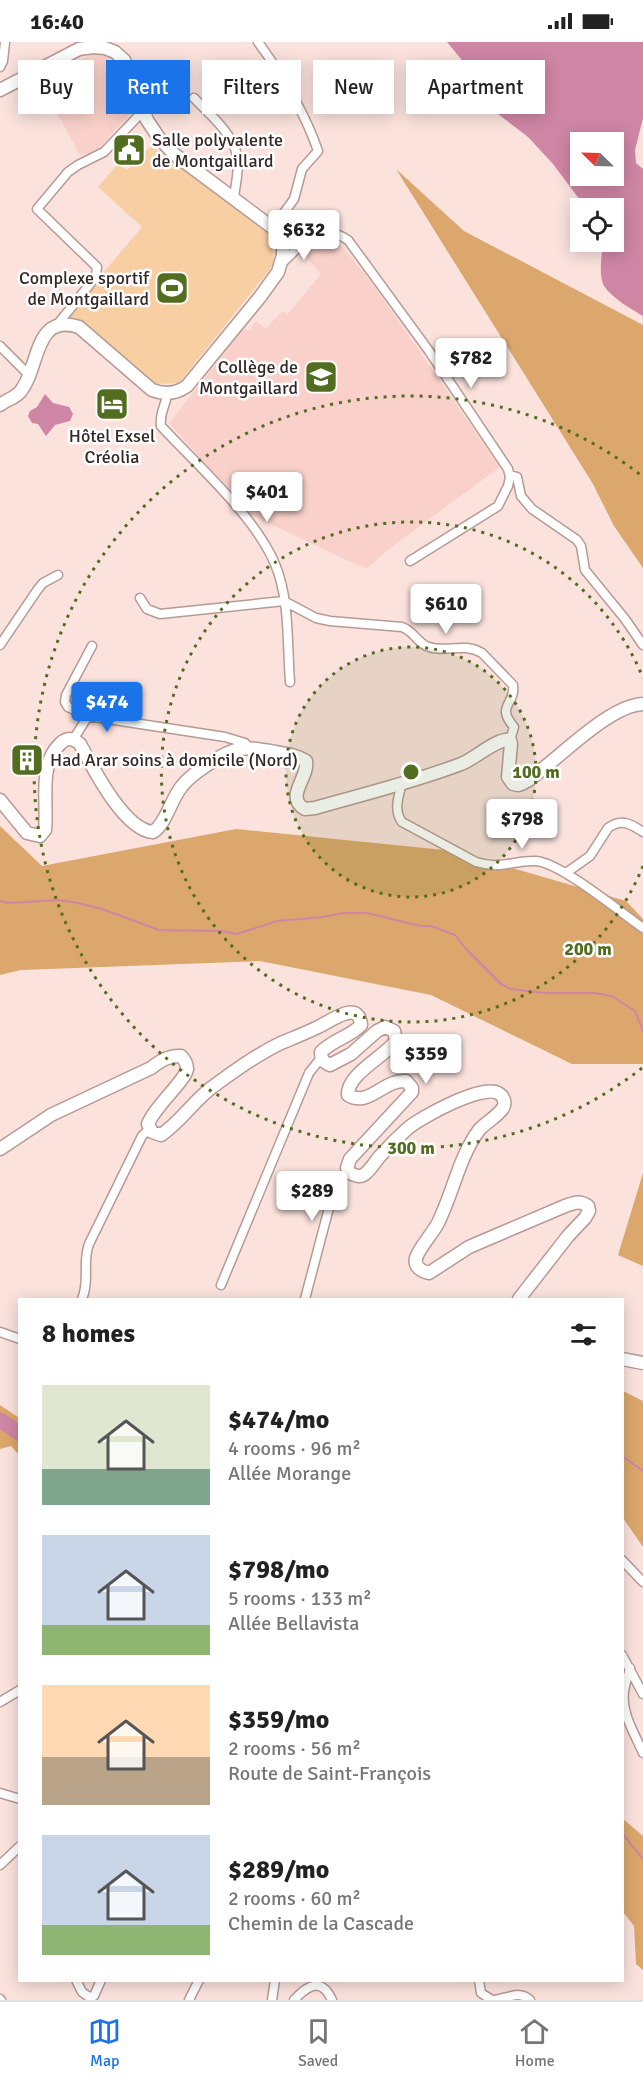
<!DOCTYPE html>
<html lang="en">
<head>
<meta charset="utf-8">
<style>
	body { margin:0; font-family:Signika,sans-serif; background:#f2f2f2; color:#222; height:100vh; display:flex; flex-direction:column; font-size:22px; white-space:nowrap }
	* { box-sizing:border-box; margin:0 }
	p { font-size:20px; color:#767676 }
	.icon { flex:none; width:33px; height:33px; fill:none; stroke:currentColor; stroke-width:2; stroke-linecap:round; stroke-linejoin:round }
	.map { position:relative; flex:1; overflow:hidden }
	.details { position:absolute; left:18px; top:1256px; width:606px; height:684px; display:flex; flex-direction:column; background:#fff; border-radius:0px; box-shadow:0 3px 15px #0003 }
	.details>* { flex:none }
	.top-card { position:absolute; left:18px; top:18px; width:608px; height:54px; display:flex; gap:12px }
	.needle { width:39px; rotate:293deg }
	.buttons { position:absolute; left:570px; top:90px; display:grid; gap:12px }
	.buttons a { display:grid; place-items:center; width:54px; height:54px; border-radius:0px; background:#fff; box-shadow:0 3px 15px #0003; font-size:30px }
	.price { position:absolute; translate:-50% -51px; padding:0 14px; border-radius:6px; background:#fff; color:#222; font-size:20px; line-height:39px; filter:drop-shadow(0 2px 3px #0008) }
	.price::after { content:''; position:absolute; left:50%; top:36px; width:18px; height:14px; margin-left:-9px; background:inherit; clip-path:polygon(0 0,100% 0,50% 100%) }
	.price.current { background:#1a73e8; color:#fff }
	ul { padding:0; list-style:none }
	li { display:flex; align-items:center; gap:18px; height:150px; padding:0 24px }
	li span { display:grid; place-items:center; flex:none; width:168px; height:120px; border-radius:0px; color:#555 }
	li>.icon { margin-inline-start:auto }
	span .icon { width:72px; height:72px; fill:#fffc; stroke-width:1 }
	li b { font-size:26px }
	h2 { display:flex; justify-content:space-between; align-items:center; height:72px; padding:0 24px; font-size:26px }
	.pill { padding:0 21px; border-radius:0px; background:#fff; box-shadow:0 3px 15px #0003; font-size:21px; line-height:54px }
	.pill.current { background:#1a73e8; color:#fff }
	.status { display:flex; justify-content:space-between; align-items:center; height:42px; padding:0 30px; background:#fff; direction:ltr }
	.status svg { height:16px; fill:currentColor }
	.tabs { display:flex; justify-content:space-around; align-items:center; height:84px; border-top:2px solid #e0e0e0; background:#fff; font-size:16px; color:#767676 }
	.tabs a { display:grid; justify-items:center; gap:3px }
	.tabs .current { color:#1a73e8 }
	.map>svg:first-child { display:block }
	.built { fill:#f9d1ca }
	.green { fill:#f8cfa3 }
	.forest { fill:#dba76c }
	.water { fill:#cf86a5; fill-rule:evenodd }
	.lines { fill:none; stroke-linecap:round; stroke-linejoin:round }
	.stream { stroke:#cf86a5; stroke-width:2 }
	.river { stroke:#cf86a5; stroke-width:15 }
	.street-casing { stroke:#b79a94; stroke-width:11 }
	.secondary-casing { stroke:#b79a94; stroke-width:15 }
	.street { stroke:#fff; stroke-width:8 }
	.secondary { stroke:#fff; stroke-width:12 }
	.ring { fill:none; stroke:#526d20; stroke-width:3; stroke-dasharray:3 6 }
	.labels { text-anchor:middle; dominant-baseline:central; stroke-width:5; stroke-linejoin:round; paint-order:stroke }
	.poi-label { font-size:18px; fill:#342826; stroke:#fff; text-anchor:start }
	.centre { fill:#526d20; stroke:#fff; stroke-width:3 }
	.ring-label { font-size:18px; text-anchor:middle; font-weight:bold; fill:#526d20; stroke:#fff; stroke-width:5; stroke-linejoin:round; paint-order:stroke }
</style>
</head>
<body>
<div class="status"><b>16:40</b><svg viewBox="0 0 49 12"><path d="M0 12V9h3v3zM5 12V6h3v6zM10 12V3h3v9zM15 12V0h3v12zM26 1h20v11H26zM47 4h2v5h-2z"/></svg></div>
<div class="map">
<svg width="643" height="1958" viewBox="0 0 643 1958">
	<rect width="100%" height="100%" fill="#fbe2dd"/>
	<path class="built" d="M95,11L108,13L117,19L131,53L126,59L130,72L95,110L80,113L50,58L65,42L63,26Z
		M317,199L336,201L346,209L372,241L500,425L389,507L366,527L251,473L169,381L243,287L250,288L256,279L266,287L282,269L288,272L321,232L304,212Z"/>
	<path class="green" d="M150,105L160,110L272,195L274,222L179,341L155,342L94,288L70,275L69,271L142,185L98,145L118,122L127,128Z"/>
	<path class="forest" d="M396,127L464,189L643,283V526L614,484L593,442Z
		M0,784L42,824L236,787L454,809L626,859L643,877V1022H572L431,953L260,919L21,928L0,933Z
		M643,1131V1224L618,1213Z
		M623,1349L643,1359V1505L623,1476Z
		M0,1363L19,1376V1413L11,1404L0,1407Z
		M622,1776L643,1794V1928L636,1922L634,1884L623,1870Z"/>
	<path class="water" d="M447,0H643V76L635,108L636,121L643,127V274C630,266 613,257 604,244C598,233 602,212 603,200H614V166H586L553,122L528,95L498,72L475,34ZM614,100V134H580V100Z
		M45,352L53,361L69,365L73,372L70,379L55,383L46,394L38,382L32,381L28,374L30,369L37,365Z"/>
	<g class="lines">
		<path class="stream" d="M0,859L8,861L59,858L78,861L102,867L159,888L222,889L237,892L277,879L322,875L344,871H367L420,884H431L455,893L466,907L501,942L511,947L545,951H594L612,954L635,969L643,989
			M622,1414L643,1429
			M622,1791L643,1817"/>
		<path class="river" d="M0,1378L20,1392"/>
		<defs>
			<path id="street" d="M258,0C282,33 305,71 318,109L302,127L294,157L273,186
				M0,25L3,19L5,0
				M194,56C209,72 233,91 237,114C240,127 235,143 234,157
				M280,197L309,196
				M281,222C302,203 318,178 348,198L429,309L508,427L510,435L508,444L498,464L410,519
				M57,283L94,237L96,234L97,225L37,167L68,130L78,123L104,110L144,68
				M0,304L29,333
				M167,351C166,365 159,370 161,384C197,423 255,474 275,522C290,558 287,602 290,640
				M510,433L517,435L521,454L532,467L577,498L581,504L585,528L625,577L643,603
				M140,556L147,567L160,572L284,559L316,576L330,579L402,585C414,589 418,602 429,605C448,611 463,600 482,611L513,643C516,663 495,663 514,685L510,698
				M0,603L38,547L43,541L58,533
				M92,604L66,653L65,660L68,665L88,674L225,695L245,701L250,706
				M73,698L88,674
				M402,740C399,754 393,768 402,780L476,820C502,828 513,818 536,819C561,821 620,870 643,886
				M566,831L590,814L608,786C622,776 631,782 643,790
				M221,1243L309,1031L321,1016
				M82,1257C90,1239 82,1220 89,1202L142,1094L149,1087
				M305,1257L335,1143L340,1135L350,1131
				M0,1290L20,1297
				M622,1518L643,1540
				M622,1613L643,1652
				M630,1626C628,1634 625,1642 624,1650C621,1671 635,1692 643,1711
				M0,1660L20,1648
				M0,1751L20,1757
				M0,1823L20,1804
				M76,1938L82,1950L89,1955L94,1954L101,1938
				M479,1938L481,1951L492,1958
				M0,1957L1,1958
				M189,1958L199,1938
				M272,1958L275,1938
				M294,1958C307,1944 321,1934 332,1958
				M495,1958C509,1956 518,1948 530,1958"/>
			<path id="secondary" d="M0,48L79,7L93,5L105,6L115,10L124,18L147,78L159,96L174,112L273,186L280,197L283,205V213L278,230L260,255L187,344C176,352 165,353 152,348L79,285C33,270 40,327 20,350C15,356 6,358 0,363
				M0,758L27,791L40,794L45,788C48,760 38,723 60,702C67,695 73,696 80,702C93,726 124,788 153,790C166,782 171,757 182,744C188,736 198,729 207,723C235,704 242,704 275,710C286,712 297,713 306,719C309,736 284,755 305,767L315,766C364,752 414,740 461,722C475,717 496,696 510,698L511,702L508,735L513,742L518,743C528,741 537,731 545,725C569,706 613,663 643,662
				M0,1107L51,1073L151,1026C160,1019 169,1013 181,1014C184,1017 187,1022 187,1027C186,1038 154,1065 148,1082L152,1090L161,1093C180,1080 193,1060 211,1046C233,1030 256,1013 281,1001C293,996 306,991 318,985C331,979 359,957 361,983C350,995 334,997 321,1010C321,1017 323,1020 330,1023L351,1012L377,989L385,985L394,989L396,999C383,1016 347,1032 348,1053C368,1066 384,1037 406,1039L412,1046V1050L350,1117L347,1126L350,1131C356,1134 361,1136 366,1131C372,1126 376,1118 381,1113C389,1104 398,1095 407,1087C421,1075 482,1042 498,1051C504,1054 506,1061 503,1066C497,1075 486,1080 479,1088C459,1115 453,1151 438,1181C433,1191 419,1206 416,1216C414,1225 421,1229 429,1231L469,1205L565,1164C574,1161 579,1158 588,1164L589,1169L585,1176L568,1194L519,1257
				M622,1317L643,1321"/>
		</defs>
		<use href="#street" class="street-casing"/>
		<use href="#secondary" class="secondary-casing"/>
		<use href="#street" class="street"/>
		<use href="#secondary" class="secondary"/>
	</g>
	<circle cx="411" cy="730" r="125" fill="#526d20" fill-opacity=".12"/>
	<g class="ring">
		<circle cx="411" cy="730" r="125"/>
		<path d="M643 824A250 250 0 1 1 643 636"/>
		<path d="M642 1026A376 376 0 1 1 642 434"/>
	</g>
	<defs>
		<symbol id="civic-square" viewBox="-11 -11 22 22"><rect x="-9" y="-9" width="18" height="18" rx="4" fill="#526d20" stroke="#fff"/><path d="M-.6-6.5H3V-4.5H.6V-3L4-1V1h2V6H-6V1h2V-1L-.6-3ZM-1.2 2.5V6h2.4V2.5Z" fill="#fff"/></symbol>
		<symbol id="stadium-square" viewBox="-11 -11 22 22"><rect x="-9" y="-9" width="18" height="18" rx="4" fill="#526d20" stroke="#fff"/><path d="M0-5a6.5 5 0 1 0 0 10a6.5 5 0 1 0 0-10ZM-3.5-1.8h7v3.6h-7Z" fill="#fff"/></symbol>
		<symbol id="school-square" viewBox="-11 -11 22 22"><rect x="-9" y="-9" width="18" height="18" rx="4" fill="#526d20" stroke="#fff"/><path d="M0-5L7-2L0 1L-7-2ZM-4 1L0 2.5L4 1V4Q0 6-4 4Z" fill="#fff"/></symbol>
		<symbol id="hotel-square" viewBox="-11 -11 22 22"><rect x="-9" y="-9" width="18" height="18" rx="4" fill="#526d20" stroke="#fff"/><path d="M-6-4.5h1.5V1H6V5H4.5V3h-9V5H-6ZM-4 0a1.8 1.8 0 1 1 3.6 0ZM.5 0V-2.5h3Q6-2.5 6 0Z" fill="#fff"/></symbol>
		<symbol id="building-square" viewBox="-11 -11 22 22"><rect x="-9" y="-9" width="18" height="18" rx="4" fill="#526d20" stroke="#fff"/><path d="M-4-6H4V6H1V3H-1V6H-4ZM-2.5-4.3h1.7v1.8h-1.7ZM.8-4.3h1.7v1.8H.8ZM-2.5-1h1.7V.8h-1.7ZM.8-1h1.7V.8H.8Z" fill="#fff"/></symbol>
	</defs>
	<g fill-rule="evenodd">
		<use href="#civic-square" x="110" y="89" width="38" height="38"/>
		<use href="#stadium-square" x="153" y="227" width="38" height="38"/>
		<use href="#school-square" x="302" y="316" width="38" height="38"/>
		<use href="#hotel-square" x="93" y="343" width="38" height="38"/>
		<use href="#building-square" x="8" y="699" width="38" height="38"/>
	</g>
	<g class="labels">
		<g class="poi-label">
			<text x="152" y="98">Salle polyvalente<tspan x="152" dy="21">de Montgaillard</tspan></text>
			<text x="149" y="236" text-anchor="end">Complexe sportif<tspan x="149" dy="21">de Montgaillard</tspan></text>
			<text x="298" y="325" text-anchor="end">Collège de<tspan x="298" dy="21">Montgaillard</tspan></text>
			<text x="112" y="394" text-anchor="middle">Hôtel Exsel<tspan x="112" dy="21">Créolia</tspan></text>
			<text x="50" y="718">Had Arar soins à domicile (Nord)</text>
		</g>
	</g>
	<circle cx="411" cy="730" r="9" class="centre"/>
	<g class="ring-label">
		<text x="536" y="736">100 m</text>
		<text x="588" y="913">200 m</text>
		<text x="411" y="1112">300 m</text>
	</g>
</svg>
<div class="buttons">
<a><svg class="needle" viewBox="-14 -14 28 28"><path d="M0-13l5 13h-10z" fill="#e53935"/><path d="M0 13l5-13h-10z" fill="#767676"/></svg></a>
<a><svg class="icon" aria-label="locate" viewBox="0 0 24 24"><circle cx="12" cy="12" r="6"/><path d="M12 2v4M12 18v4M2 12h4M18 12h4"/></svg></a>
</div>
<b class="price" style="left:304px;top:219px">$632</b>
<b class="price" style="left:471px;top:347px">$782</b>
<b class="price" style="left:267px;top:481px">$401</b>
<b class="price" style="left:446px;top:593px">$610</b>
<b class="price current" style="left:107px;top:691px">$474</b>
<b class="price" style="left:522px;top:808px">$798</b>
<b class="price" style="left:426px;top:1043px">$359</b>
<b class="price" style="left:312px;top:1180px">$289</b>
<div class="top-card">
<a class="pill">Buy</a>
<a class="pill current">Rent</a>
<a class="pill">Filters</a>
<a class="pill">New</a>
<a class="pill">Apartment</a>
</div>
<section class="details">
<h2>8 homes<svg class="icon" aria-label="filters" viewBox="0 0 24 24"><path d="M4 7h16M4 17h16"/><circle cx="9" cy="7" r="2"/><circle cx="15" cy="17" r="2"/></svg></h2>
<ul>
<li><span style="background:linear-gradient(#dfe7d0 70%,#7fa58c 0)"><svg class="icon" aria-label="home" viewBox="0 0 24 24"><path d="M3 11l9-7 9 7M6 9v11h12V9"/></svg></span><div><b>$474/mo</b><p>4 rooms · 96 m²</p><p>Allée Morange</p></div></li>
<li><span style="background:linear-gradient(#c9d6e8 75%,#8fb573 0)"><svg class="icon" aria-label="home" viewBox="0 0 24 24"><path d="M3 11l9-7 9 7M6 9v11h12V9"/></svg></span><div><b>$798/mo</b><p>5 rooms · 133 m²</p><p>Allée Bellavista</p></div></li>
<li><span style="background:linear-gradient(#ffd9b3 60%,#b9a48a 0)"><svg class="icon" aria-label="home" viewBox="0 0 24 24"><path d="M3 11l9-7 9 7M6 9v11h12V9"/></svg></span><div><b>$359/mo</b><p>2 rooms · 56 m²</p><p>Route de Saint-François</p></div></li>
<li><span style="background:linear-gradient(#c9d6e8 75%,#8fb573 0)"><svg class="icon" aria-label="home" viewBox="0 0 24 24"><path d="M3 11l9-7 9 7M6 9v11h12V9"/></svg></span><div><b>$289/mo</b><p>2 rooms · 60 m²</p><p>Chemin de la Cascade</p></div></li>
</ul>
</section>
</div>
<nav class="tabs">
<a class="current"><svg class="icon" aria-label="map" viewBox="0 0 24 24"><path d="M3 6l6-2 6 2 6-2v14l-6 2-6-2-6 2zM9 4v14M15 6v14"/></svg>Map</a>
<a><svg class="icon" aria-label="saved" viewBox="0 0 24 24"><path d="M7 4h10v16l-5-4-5 4z"/></svg>Saved</a>
<a><svg class="icon" aria-label="home" viewBox="0 0 24 24"><path d="M3 11l9-7 9 7M6 9v11h12V9"/></svg>Home</a>
</nav>
</body>
</html>
